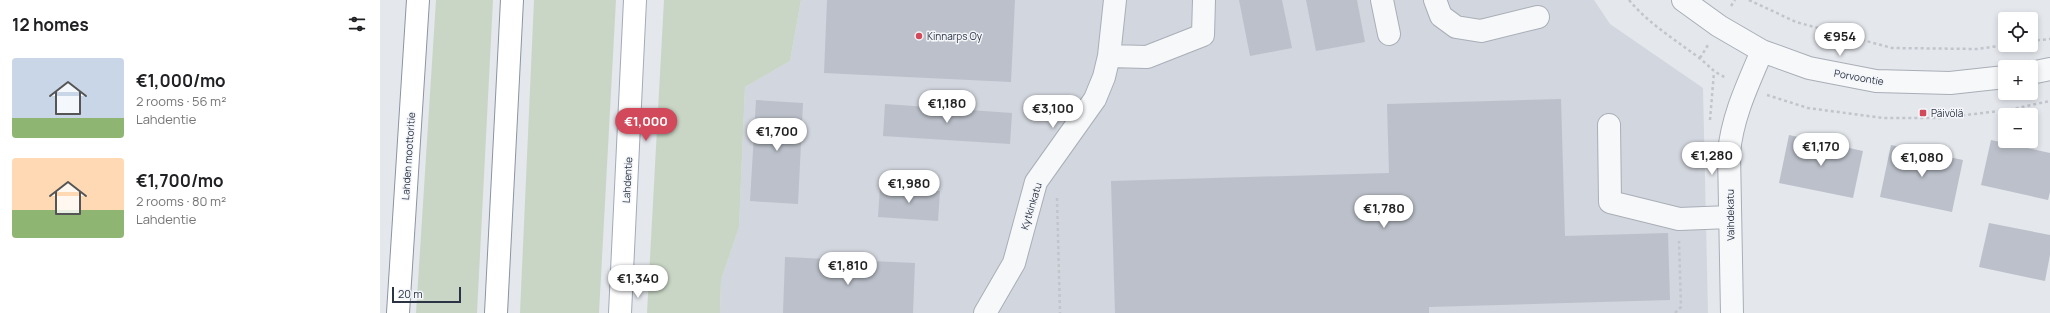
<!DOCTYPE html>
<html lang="en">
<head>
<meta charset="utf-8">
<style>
	body { margin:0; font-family:Manrope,sans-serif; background:#f2f2f2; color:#202124; height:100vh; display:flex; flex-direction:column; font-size:15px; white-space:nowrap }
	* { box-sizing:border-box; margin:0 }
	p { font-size:13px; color:#757577 }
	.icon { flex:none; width:22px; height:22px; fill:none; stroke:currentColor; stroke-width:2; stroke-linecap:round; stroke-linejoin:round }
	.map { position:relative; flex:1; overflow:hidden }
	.drawer { display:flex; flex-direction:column; background:#fff; width:380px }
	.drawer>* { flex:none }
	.tools { position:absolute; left:1618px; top:12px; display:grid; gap:8px }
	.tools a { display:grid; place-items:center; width:40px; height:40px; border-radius:4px; background:#fff; box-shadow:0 2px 6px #0003; font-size:20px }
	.scale { position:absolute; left:12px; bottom:10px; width:69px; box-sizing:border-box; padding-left:4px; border:2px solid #2b3445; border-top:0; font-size:11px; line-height:14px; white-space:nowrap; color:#2b3445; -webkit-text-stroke:3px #f4f6f9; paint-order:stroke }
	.price { position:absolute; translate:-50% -34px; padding:0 9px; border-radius:14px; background:#fff; color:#222; font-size:13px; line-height:26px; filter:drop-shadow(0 1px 2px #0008) }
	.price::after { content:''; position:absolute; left:50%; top:24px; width:12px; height:9px; margin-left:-6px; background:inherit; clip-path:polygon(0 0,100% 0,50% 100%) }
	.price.current { background:#d1495b; color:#fff }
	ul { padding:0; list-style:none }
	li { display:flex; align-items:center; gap:12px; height:100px; padding:0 12px }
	li span { display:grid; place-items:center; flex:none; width:112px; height:80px; border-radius:4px; color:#555 }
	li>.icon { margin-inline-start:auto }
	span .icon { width:48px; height:48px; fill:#fffc; stroke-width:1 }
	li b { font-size:17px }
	h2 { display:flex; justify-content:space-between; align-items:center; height:48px; padding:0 12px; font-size:17px }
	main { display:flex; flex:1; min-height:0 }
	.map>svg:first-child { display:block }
	.built { fill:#d2d6de }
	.green { fill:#c9d6c5 }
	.building { fill:#bbc0ca }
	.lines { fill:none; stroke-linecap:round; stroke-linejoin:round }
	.minor-casing { stroke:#a9aeb7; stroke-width:24 }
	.major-casing { stroke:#a3abb8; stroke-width:24 }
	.highway-casing { stroke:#8b94a3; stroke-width:24 }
	.path { stroke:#c2c5cb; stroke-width:2.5; stroke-dasharray:3 3; stroke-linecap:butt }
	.minor { stroke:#f7f8fa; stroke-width:22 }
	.major { stroke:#fff; stroke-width:22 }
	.highway { stroke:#fff; stroke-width:22 }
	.poi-dot { fill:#d1495b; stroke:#f4f6f9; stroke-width:1.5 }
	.labels { text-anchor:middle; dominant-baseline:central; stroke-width:3; stroke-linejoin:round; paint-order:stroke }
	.poi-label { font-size:10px; fill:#2b3445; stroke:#f4f6f9; text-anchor:start }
	.street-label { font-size:10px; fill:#2b3445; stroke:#f4f6f9 }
</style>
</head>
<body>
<main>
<section class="drawer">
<h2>12 homes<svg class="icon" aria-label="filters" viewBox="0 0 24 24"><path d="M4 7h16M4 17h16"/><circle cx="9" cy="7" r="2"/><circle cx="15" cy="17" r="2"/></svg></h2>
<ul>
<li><span style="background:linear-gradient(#c9d6e8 75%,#8fb573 0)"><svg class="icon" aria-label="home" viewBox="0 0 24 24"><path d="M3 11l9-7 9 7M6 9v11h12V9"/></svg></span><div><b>€1,000/mo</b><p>2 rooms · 56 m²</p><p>Lahdentie</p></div></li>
<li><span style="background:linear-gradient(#ffd9b3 65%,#8fb573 0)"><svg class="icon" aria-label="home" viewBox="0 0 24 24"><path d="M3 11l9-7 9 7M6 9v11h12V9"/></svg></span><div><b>€1,700/mo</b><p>2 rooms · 80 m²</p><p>Lahdentie</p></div></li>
</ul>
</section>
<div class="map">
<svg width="1670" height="313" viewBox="0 0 1670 313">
	<rect width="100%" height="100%" fill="#e4e7ec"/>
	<path class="built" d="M421,0H1214L1230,24L1323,88L1328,313H340L341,280L359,227L365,87L410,61Z"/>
	<path class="green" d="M56,0H113L97,313H36Z
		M154,0H236L219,313H140Z
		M284,0H421L410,61L365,87L359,227L341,280L340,313H267Z"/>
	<path class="building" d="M447,0H635L631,82L444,73Z
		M859,0H902L912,48L870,56Z
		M926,0H977L985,42L936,51Z
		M1181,99L1185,236L1288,233L1290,300L1049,307V313H735L731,181L1009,173L1007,104Z
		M376,100L423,103L418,204L370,201Z
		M505,104L632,113L630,144L503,136Z
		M1409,135L1483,151L1473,198L1399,183Z
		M1611,140L1670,153V192L1668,200L1601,185Z
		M1511,145L1583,160L1572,212L1500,197Z
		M500,187L560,191L558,221L498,217Z
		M1609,223L1670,235V255L1665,281L1599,267Z
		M405,257L535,263L533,313H403Z"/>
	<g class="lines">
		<defs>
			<path id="minor" d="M1002,0L1009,34
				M1055,0L1061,16L1076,27L1101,31L1158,17
				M1303,0L1339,26L1382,51L1429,68L1496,81L1570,83L1625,77
				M729,56L767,57L823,35L824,0
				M1651,73L1670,69
				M1229,125L1230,202L1299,219L1350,217
				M605,313L634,263L656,182L715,99L724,77L729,56L735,0
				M1352,313L1349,153C1352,117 1368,84 1382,51"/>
			<path id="major" d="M240,313L255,0"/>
			<path id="highway" d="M18,313L38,0
				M116,313L132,0"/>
		</defs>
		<use href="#minor" class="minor-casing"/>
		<use href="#major" class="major-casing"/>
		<use href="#highway" class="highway-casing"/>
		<path class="path" d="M1249,0C1269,24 1293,38 1318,57C1330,66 1332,72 1347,78
			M1369,0L1416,22L1512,48L1597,49L1626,45
			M1351,6L1355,0
			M1651,41L1670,39
			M1320,58L1328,45
			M1387,95L1428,108L1503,118H1560L1628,110L1670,101
			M1330,120L1334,72
			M677,198L680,313
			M1295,313L1301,307L1299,241"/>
		<use href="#minor" class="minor"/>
		<use href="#major" class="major"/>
		<use href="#highway" class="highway"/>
	</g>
	<g class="poi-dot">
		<circle cx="539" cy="36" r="4"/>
		<rect x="1539" y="109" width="8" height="8" rx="2"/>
	</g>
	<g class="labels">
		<g class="poi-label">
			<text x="547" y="36">Kinnarps Oy</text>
			<text x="1551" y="113">Päivölä</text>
		</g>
		<g class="street-label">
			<text transform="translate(1479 77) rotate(10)">Porvoontie</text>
			<text transform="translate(28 156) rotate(-86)">Lahden moottoritie</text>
			<text transform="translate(247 180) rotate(-87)">Lahdentie</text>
			<text transform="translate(651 206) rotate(-73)">Kytkinkatu</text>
			<text transform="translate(1350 215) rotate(-91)">Vaihdekatu</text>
		</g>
	</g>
</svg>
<div class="tools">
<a><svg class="icon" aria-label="locate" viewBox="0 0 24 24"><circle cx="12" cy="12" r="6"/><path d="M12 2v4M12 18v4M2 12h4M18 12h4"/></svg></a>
<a>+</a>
<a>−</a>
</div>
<div class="scale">20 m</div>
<b class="price" style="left:1460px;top:57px">€954</b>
<b class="price" style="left:567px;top:124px">€1,180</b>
<b class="price" style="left:673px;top:129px">€3,100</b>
<b class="price current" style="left:266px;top:142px">€1,000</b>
<b class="price" style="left:397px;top:152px">€1,700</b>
<b class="price" style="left:1441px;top:167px">€1,170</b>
<b class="price" style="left:1332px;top:176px">€1,280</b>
<b class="price" style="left:1542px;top:178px">€1,080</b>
<b class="price" style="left:529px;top:204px">€1,980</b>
<b class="price" style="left:1004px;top:229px">€1,780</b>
<b class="price" style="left:468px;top:286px">€1,810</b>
<b class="price" style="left:258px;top:299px">€1,340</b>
</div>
</main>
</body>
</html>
